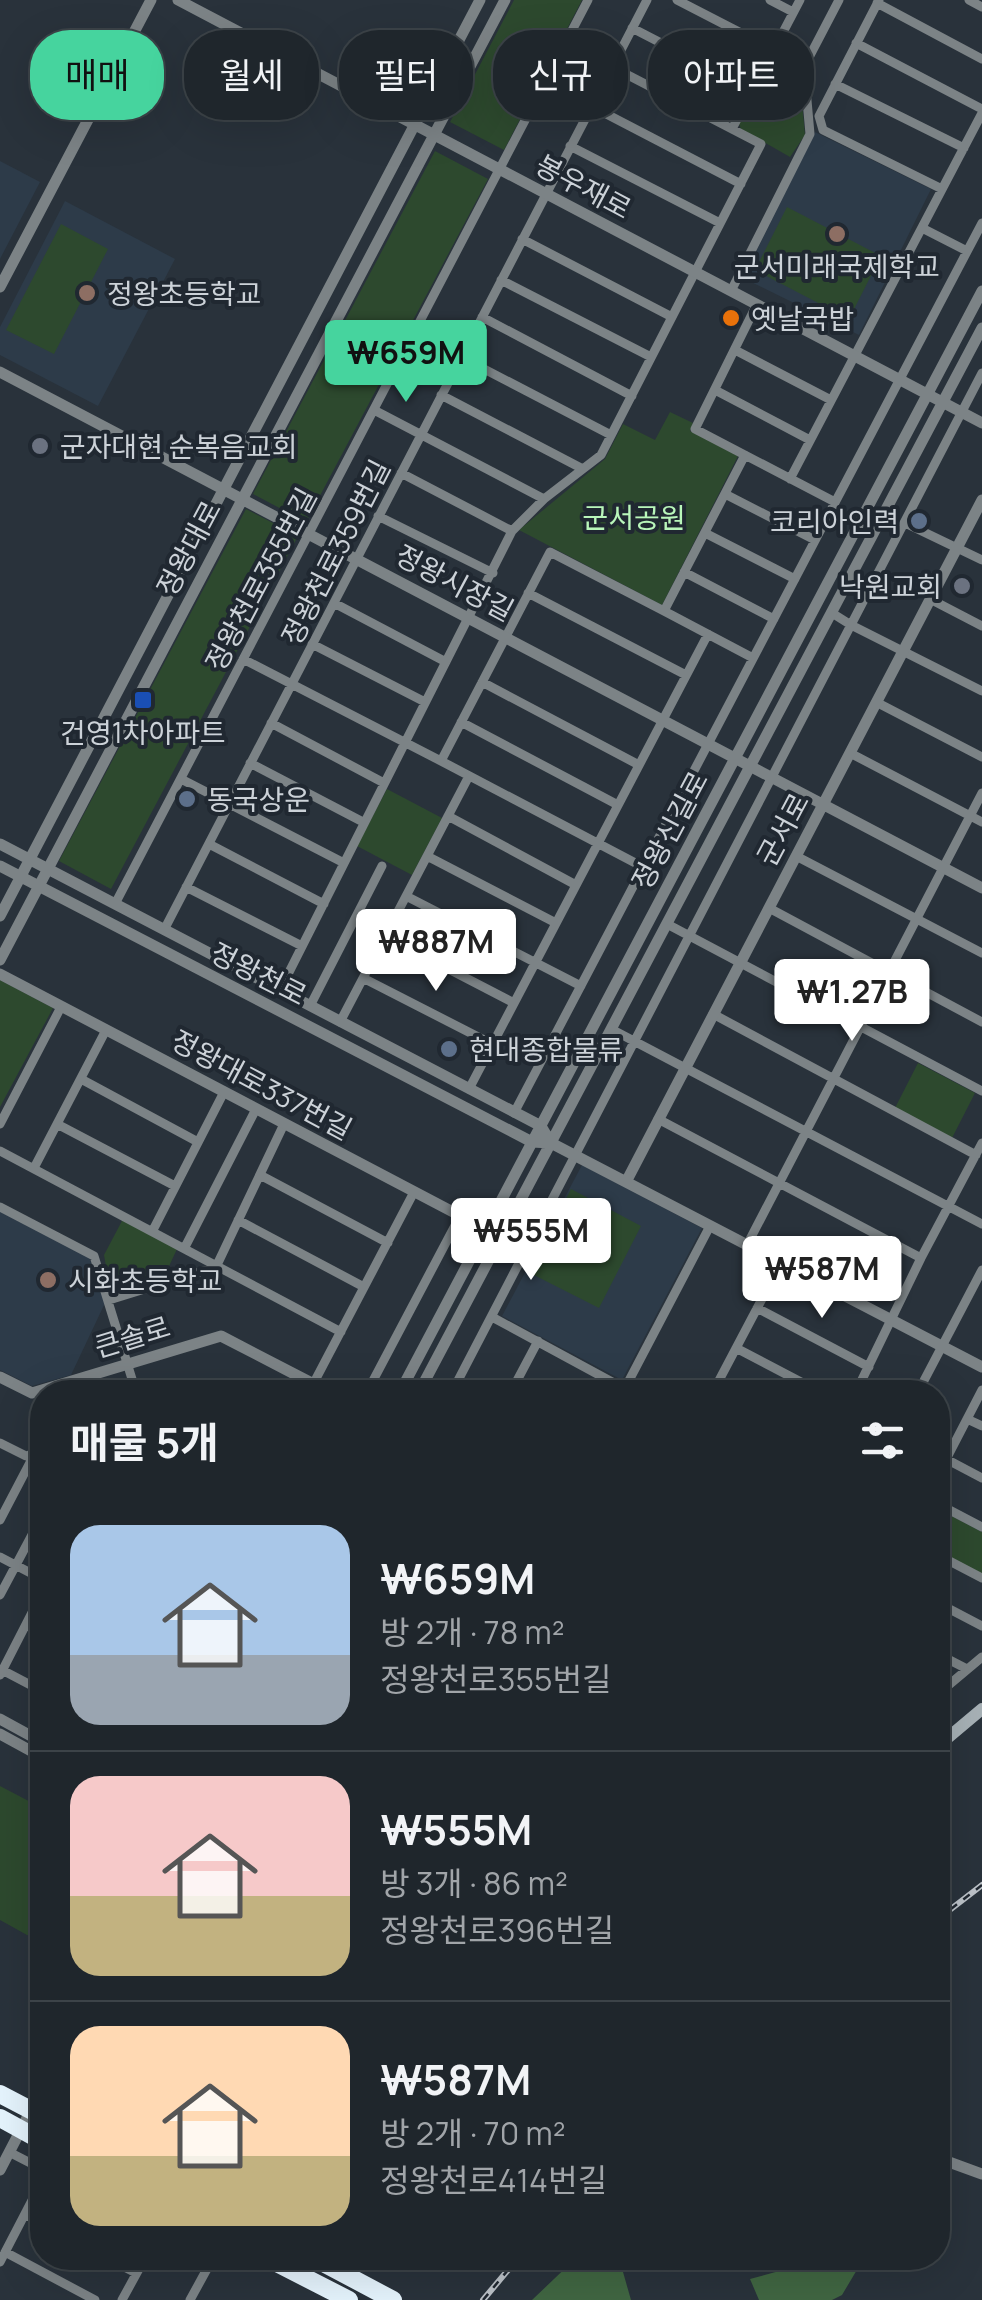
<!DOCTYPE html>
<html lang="ko">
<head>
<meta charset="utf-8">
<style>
	body { margin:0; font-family:Manrope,"Noto Sans KR",sans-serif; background:#2c3238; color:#f1f3f6; height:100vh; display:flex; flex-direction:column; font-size:38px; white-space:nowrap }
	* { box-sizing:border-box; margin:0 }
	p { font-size:32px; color:#a1a5a9 }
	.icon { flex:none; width:55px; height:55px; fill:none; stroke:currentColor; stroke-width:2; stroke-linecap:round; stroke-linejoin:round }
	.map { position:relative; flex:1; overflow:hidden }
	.details { position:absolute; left:30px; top:1380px; width:920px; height:890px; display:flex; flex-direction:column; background:#1f262c; border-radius:40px; box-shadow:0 10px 40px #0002,0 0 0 2px #3c4348 }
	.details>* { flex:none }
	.banner { position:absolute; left:30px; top:30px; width:922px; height:90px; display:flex; gap:20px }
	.price { position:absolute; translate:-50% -85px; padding:0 22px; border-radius:10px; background:#fff; color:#222; font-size:32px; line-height:65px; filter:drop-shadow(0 2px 5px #0008) }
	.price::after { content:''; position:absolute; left:50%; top:60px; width:30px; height:22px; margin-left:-15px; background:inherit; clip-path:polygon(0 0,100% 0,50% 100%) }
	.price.current { background:#46d49e; color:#111 }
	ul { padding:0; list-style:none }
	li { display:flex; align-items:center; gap:30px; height:250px; padding:0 40px }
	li+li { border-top:2px solid #3c4348 }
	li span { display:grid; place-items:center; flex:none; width:280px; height:200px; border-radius:30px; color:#555 }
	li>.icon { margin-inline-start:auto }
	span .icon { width:120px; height:120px; fill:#fffc; stroke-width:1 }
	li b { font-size:42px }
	h2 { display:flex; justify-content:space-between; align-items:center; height:120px; padding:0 40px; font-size:42px }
	.pill { padding:0 35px; border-radius:40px; background:#1f262c; box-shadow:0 10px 40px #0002,0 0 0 2px #3c4348; font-size:35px; line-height:90px }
	.pill.current { background:#46d49e; color:#111 }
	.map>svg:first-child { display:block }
	.built { fill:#2d3b49 }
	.green { fill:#2d492e }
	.forest { fill:#406642 }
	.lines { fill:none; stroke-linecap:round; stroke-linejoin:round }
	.minor { stroke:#7c8386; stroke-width:9 }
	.tertiary { stroke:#7c8386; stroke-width:11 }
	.secondary { stroke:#a7b1b6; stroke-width:12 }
	.motorway { stroke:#e5f4fd; stroke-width:18 }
	.rail-casing { stroke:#bcc2c8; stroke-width:6 }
	.rail { stroke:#202831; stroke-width:2.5; stroke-dasharray:8; stroke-linecap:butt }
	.education-dot { fill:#8d6e63; stroke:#202831; stroke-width:4 }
	.food-dot { fill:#e8710a; stroke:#202831; stroke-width:4 }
	.worship-dot { fill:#6b7280; stroke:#202831; stroke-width:4 }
	.service-dot { fill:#5c6f8a; stroke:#202831; stroke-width:4 }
	.transit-dot { fill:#1a4fb4; stroke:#202831; stroke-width:4 }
	.labels { text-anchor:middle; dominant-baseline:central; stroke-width:8; stroke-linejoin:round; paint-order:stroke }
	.street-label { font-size:28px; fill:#ccd2d8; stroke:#202831 }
	.poi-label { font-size:28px; fill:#ccd2d8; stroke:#202831; text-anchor:start }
	.park-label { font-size:28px; fill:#b9f6ba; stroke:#202831 }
</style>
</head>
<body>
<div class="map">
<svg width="982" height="2300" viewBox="0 0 982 2300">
	<rect width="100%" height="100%" fill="#29323b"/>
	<path class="built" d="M815,132L931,189L859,335L743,278Z
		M0,161L40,182L0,259Z
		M65,201L175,259L98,406L0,355V327Z
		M582,1165L702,1228L622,1380L502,1316Z
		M0,1211L89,1257L105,1303L71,1375L32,1386L0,1370Z"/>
	<path class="green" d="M514,0H582L504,150L450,122Z
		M773,61L799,72L805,135L790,157L741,129L739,124Z
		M435,151L488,179L306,522L253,494Z
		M787,207L881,256L849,319L755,270Z
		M61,224L108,249L54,354L6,330Z
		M670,412L693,423L690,431L738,456L662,605L519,530L605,459L623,424L655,440Z
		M246,509L298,536L111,889L59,861Z
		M387,789L442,818L412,875L357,846Z
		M0,980L53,1008L0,1107Z
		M918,1063L975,1093L952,1138L895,1108Z
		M571,1189L641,1226L599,1308L528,1272Z
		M123,1219L177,1249L164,1277L111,1294L104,1255Z
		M938,1509L982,1532V1574L938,1551Z
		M0,1786L42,1808V1938L27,1935L0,1920Z"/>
	<path class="forest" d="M576,2258H619L631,2300H532Z
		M807,2258H864L842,2295L832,2300H759L750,2279L808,2263Z"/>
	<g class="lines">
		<path class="minor" d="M677,0L774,50
			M770,0L793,12
			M879,0L819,116L823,130L942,189
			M969,0L982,7
			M877,3L982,59
			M632,28L752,90
			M856,43L982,109
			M835,84L964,148
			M591,106L741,184
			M732,129L800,0
			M570,146L720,223
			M922,228L967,251
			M522,239L672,317
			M501,280L651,357
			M731,291L810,134L804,67L839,0
			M757,304L695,429L835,502
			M482,317L632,396
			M735,350L831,400
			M461,357L611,435
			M715,390L810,440
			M441,395L581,468
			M374,410L544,499
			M401,473L512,531
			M790,479L982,113
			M725,494L815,540
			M378,516L493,573
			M905,523L982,560
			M705,533L795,579
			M684,572L774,619
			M528,593L686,675
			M930,599L982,626
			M334,603L446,662
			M664,611L753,658
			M832,613L851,625L982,691
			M312,644L425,702
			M243,659L441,761
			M482,682L639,765
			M876,702L982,757
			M461,722L618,805
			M271,723L384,783
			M850,753L982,822
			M250,763L363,822
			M181,779L344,863
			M448,816L576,885
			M209,844L324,904
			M427,856L556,923
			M796,856L982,953
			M643,867L441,761L550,552L664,611L745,455
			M186,887L302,946
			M406,896L581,986
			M115,904L588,0
			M769,908L982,1022
			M667,924L982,1091
			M164,930L647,0
			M385,936L514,1003
			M363,978L492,1044
			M280,990L512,531L544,499L601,455L761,144L566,43
			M310,1006L382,866
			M713,1014L976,1155
			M340,1022L469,776
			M611,1029L982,1224
			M81,1079L198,1142
			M469,1089L708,634
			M514,1113L982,223
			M658,1119L921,1258
			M0,1124L61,1007
			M57,1124L175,1186
			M0,1151L341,1332
			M34,1168L106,1030
			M260,1175L388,1243
			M0,1207L94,1256L136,1392
			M238,1220L364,1287
			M153,1230L224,1092
			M747,1245L982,793
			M185,1247L256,1109
			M109,1300L216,1267L284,1124
			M757,1308L869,1367
			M492,1317L625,1389
			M736,1348L820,1392
			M516,1382L535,1392
			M309,1392L414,1192
			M367,1392L460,1216
			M452,1392L982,373
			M511,1392L538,1341
			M623,1392L710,1226
			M723,1392L715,1388L781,1263
			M856,1392L921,1258L982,1143
			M918,1392L982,1270
			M967,1419L982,1426
			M0,1443L26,1456L42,1451
			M946,1459L982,1478
			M938,1475L982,1390
			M938,1504L982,1527
			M0,1520L35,1453
			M938,1555L982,1578
			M0,1557L42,1579
			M0,1595L42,1516
			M938,1603L982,1626
			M26,1625L42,1633
			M938,1654L967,1669
			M2,1670L42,1691
			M0,1675L42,1593
			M938,1694L982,1657
			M9,2152L42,2169
			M25,2214L42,2223
			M5,2252L95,2300
			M107,2258L136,2273
			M0,2262L42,2181
			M122,2300L145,2258
			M190,2300L213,2258"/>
		<path class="tertiary" d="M178,0L982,423
			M0,287L151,0
			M0,372L982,888
			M0,844L541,1126L551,1143
			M0,866L532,1142L551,1143L982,1367
			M0,916L480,0
			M0,960L505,0
			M0,974L493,1233
			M626,1182L982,500
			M0,1377L32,1393L221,1336L329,1392
			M400,1392L982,291
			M419,1392L982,328
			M0,1719L42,1742
			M938,1720L950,1735
			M0,1734L42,1757
			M938,2158L982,2174
			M0,2170L42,2089"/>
		<path class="secondary" d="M938,1746L982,1709"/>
		<path class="motorway" d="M0,2094L42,2116
			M0,2118L42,2141
			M267,2258L349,2300
			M314,2258L393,2300"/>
		<defs>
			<path id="rail" d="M938,1919L982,1885
				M483,2300L518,2258"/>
		</defs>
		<use href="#rail" class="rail-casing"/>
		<use href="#rail" class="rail"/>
	</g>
	<g class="education-dot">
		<circle cx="837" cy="234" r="10"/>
		<circle cx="87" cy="293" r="10"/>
		<circle cx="48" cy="1280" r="10"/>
	</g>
	<circle class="food-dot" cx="731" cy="318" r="10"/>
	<g class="worship-dot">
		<circle cx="40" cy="446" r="10"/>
		<circle cx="962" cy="586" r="10"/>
	</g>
	<g class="service-dot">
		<circle cx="919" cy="521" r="10"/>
		<circle cx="187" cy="799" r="10"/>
		<circle cx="449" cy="1049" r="10"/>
	</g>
	<rect class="transit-dot" x="133" y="690" width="20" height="20" rx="5"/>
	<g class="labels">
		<g class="street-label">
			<text transform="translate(584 186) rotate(28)">봉우재로</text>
			<text transform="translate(188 548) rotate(-62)">정왕대로</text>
			<text transform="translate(335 552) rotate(-63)">정왕천로359번길</text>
			<text transform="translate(260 579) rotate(-62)">정왕천로355번길</text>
			<text transform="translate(455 582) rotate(28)">정왕시장길</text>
			<text transform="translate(782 829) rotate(-62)">군서로</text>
			<text transform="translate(669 830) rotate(-62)">정왕신길로</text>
			<text transform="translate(259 973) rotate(27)">정왕천로</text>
			<text transform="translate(262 1084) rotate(28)">정왕대로337번길</text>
			<text transform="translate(132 1336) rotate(-17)">큰솔로</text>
		</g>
		<g class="poi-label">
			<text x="837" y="266" text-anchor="middle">군서미래국제학교</text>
			<text x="107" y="293">정왕초등학교</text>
			<text x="751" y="318">옛날국밥</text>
			<text x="60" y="446">군자대현 순복음교회</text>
			<text x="899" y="521" text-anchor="end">코리아인력</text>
			<text x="942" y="586" text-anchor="end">낙원교회</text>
			<text x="143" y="732" text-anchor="middle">건영1차아파트</text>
			<text x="207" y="799">동국상운</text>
			<text x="469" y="1049">현대종합물류</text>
			<text x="68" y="1280">시화초등학교</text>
		</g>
		<g class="park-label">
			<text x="634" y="517">군서공원</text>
		</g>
	</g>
</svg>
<b class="price current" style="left:406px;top:405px">₩659M</b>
<b class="price" style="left:436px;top:994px">₩887M</b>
<b class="price" style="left:852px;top:1044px">₩1.27B</b>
<b class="price" style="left:531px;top:1283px">₩555M</b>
<b class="price" style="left:822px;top:1321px">₩587M</b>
<div class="banner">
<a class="pill current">매매</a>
<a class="pill">월세</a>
<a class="pill">필터</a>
<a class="pill">신규</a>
<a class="pill">아파트</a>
</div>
<section class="details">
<h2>매물 5개<svg class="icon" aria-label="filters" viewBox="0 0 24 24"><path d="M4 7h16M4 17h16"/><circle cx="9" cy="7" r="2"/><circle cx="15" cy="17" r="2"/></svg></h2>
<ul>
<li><span style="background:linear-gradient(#a9c7e8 65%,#9aa5b1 0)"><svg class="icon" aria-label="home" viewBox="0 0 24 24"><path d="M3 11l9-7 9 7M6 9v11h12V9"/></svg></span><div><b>₩659M</b><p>방 2개 · 78 m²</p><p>정왕천로355번길</p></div></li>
<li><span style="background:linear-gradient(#f6c9c9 60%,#c2b280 0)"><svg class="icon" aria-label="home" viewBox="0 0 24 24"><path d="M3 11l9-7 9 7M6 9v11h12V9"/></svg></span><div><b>₩555M</b><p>방 3개 · 86 m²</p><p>정왕천로396번길</p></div></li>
<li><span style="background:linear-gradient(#ffd9b3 65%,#c2b280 0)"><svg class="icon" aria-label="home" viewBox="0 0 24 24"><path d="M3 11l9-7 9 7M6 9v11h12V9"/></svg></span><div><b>₩587M</b><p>방 2개 · 70 m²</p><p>정왕천로414번길</p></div></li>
</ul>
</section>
</div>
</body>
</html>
